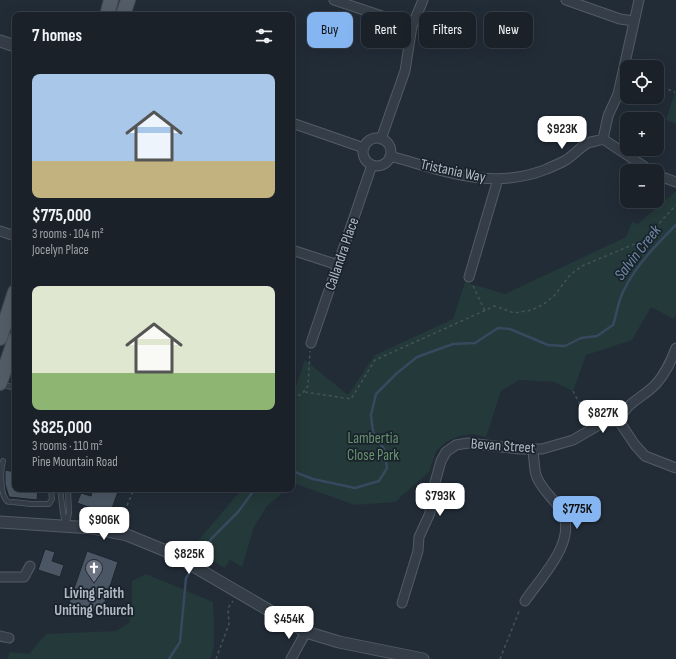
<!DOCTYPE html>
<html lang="en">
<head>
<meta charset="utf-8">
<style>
	body { margin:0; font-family:"Sofia Sans Condensed",sans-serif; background:#272e35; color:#f1f3f6; height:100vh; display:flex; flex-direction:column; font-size:15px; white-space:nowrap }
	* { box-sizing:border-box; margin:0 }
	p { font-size:13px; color:#9fa3a8 }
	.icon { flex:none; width:22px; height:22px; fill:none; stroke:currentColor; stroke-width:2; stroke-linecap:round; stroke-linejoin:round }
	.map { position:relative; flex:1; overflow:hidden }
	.details { position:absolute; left:12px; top:12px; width:283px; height:480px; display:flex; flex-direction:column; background:#1a2129; border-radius:8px; box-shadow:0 4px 16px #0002,0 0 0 1px #383e46 }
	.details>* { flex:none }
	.top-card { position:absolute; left:307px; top:12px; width:309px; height:36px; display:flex; gap:8px }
	.tools { position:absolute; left:620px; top:60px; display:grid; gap:8px }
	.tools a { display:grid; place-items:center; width:44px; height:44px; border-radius:8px; background:#1a2129; box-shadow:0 4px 16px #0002,0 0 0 1px #383e46; font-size:20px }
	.price { position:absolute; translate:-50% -34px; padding:0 9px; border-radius:8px; background:#fff; color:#222; font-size:13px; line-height:26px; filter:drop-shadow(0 1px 2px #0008) }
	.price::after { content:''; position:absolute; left:50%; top:24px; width:12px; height:9px; margin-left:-6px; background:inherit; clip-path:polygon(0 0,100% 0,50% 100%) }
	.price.active { background:#86b6f2; color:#111 }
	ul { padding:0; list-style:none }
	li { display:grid; align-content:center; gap:8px; height:212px; padding:0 20px }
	li span { display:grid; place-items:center; height:124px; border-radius:8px; color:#555 }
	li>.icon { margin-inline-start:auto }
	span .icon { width:72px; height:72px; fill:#fffc; stroke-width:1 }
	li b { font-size:17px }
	h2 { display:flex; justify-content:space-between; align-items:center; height:48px; padding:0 20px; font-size:17px }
	.tag { padding:0 14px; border-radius:8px; background:#1a2129; box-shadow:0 4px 16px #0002,0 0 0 1px #383e46; font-size:14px; line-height:36px }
	.tag.active { background:#86b6f2; color:#111 }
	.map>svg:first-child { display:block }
	.green { fill:#243939 }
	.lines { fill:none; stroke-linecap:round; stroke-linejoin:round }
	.stream { stroke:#36495e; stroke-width:2.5 }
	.building { fill:#4a5663; stroke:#1c252e }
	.service-casing { stroke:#535c65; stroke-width:6 }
	.minor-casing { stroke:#535c65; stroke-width:11 }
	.tertiary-casing { stroke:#535c65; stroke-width:13 }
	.primary-casing { stroke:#3e4751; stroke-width:16 }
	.path { stroke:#415456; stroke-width:1.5; stroke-dasharray:3 3; stroke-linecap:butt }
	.service { stroke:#353e48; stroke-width:4.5 }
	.minor { stroke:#353e48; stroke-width:9 }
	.tertiary { stroke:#353e48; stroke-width:11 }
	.primary { stroke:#535d68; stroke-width:14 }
	.labels { text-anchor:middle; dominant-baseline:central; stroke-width:3.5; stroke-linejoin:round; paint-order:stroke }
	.street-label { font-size:15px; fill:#b0b9c4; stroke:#1a232c }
	.park-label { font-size:15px; fill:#689370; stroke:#1a232c }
	.poi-label { font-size:15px; font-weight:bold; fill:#b0b9c4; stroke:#1a232c }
	.water-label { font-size:16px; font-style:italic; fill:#718ba7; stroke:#1a232c }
</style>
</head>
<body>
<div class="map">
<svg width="676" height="659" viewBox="0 0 676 659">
	<rect width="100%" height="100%" fill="#222c37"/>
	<path class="green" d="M676,90V124L666,120Z
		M676,191V313L674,319L651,307L632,340L586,355L573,391L554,382L519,380L501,391L486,437L473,434L459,436L446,442L436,451L429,472L395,502L355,505L293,483L292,484V398L305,360L348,395L375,355L453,319L465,282L505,294L626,237L632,222L638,224Z
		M242,489H287L267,506L254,527L242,567L230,560L225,568L192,548Z
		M146,574L213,602C213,616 217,647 210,659H7L10,652L29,654L46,634L116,631L129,623L132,610V581Z"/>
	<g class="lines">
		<path class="stream" d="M292,471L313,479L355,488L379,481L387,468L384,449L373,432L371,415L376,394L396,374L417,357L453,344L475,343L498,328L510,329L548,345L565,346L581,338L597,336L613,325C617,314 618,300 624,290C636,265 657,244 676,225
			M196,563L212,538L238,512L255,489
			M169,659L180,642L186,578L192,569"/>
	</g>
	<path class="building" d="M5,470L15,472V489H38L37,500L9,497L5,484Z
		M93,489H119L111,511L101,508L100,511L77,503L81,493L91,496Z
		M45,549L55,552L52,561L64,565L60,577L38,570Z
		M87,551L118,562L101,614L69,603Z"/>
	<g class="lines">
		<defs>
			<path id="service" d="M1,384L15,388
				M3,461C0,471 0,499 9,502
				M60,489C62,502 62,514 66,526
				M13,502L31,504H49L52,499L51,489
				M66,526L69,513L68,489"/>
			<path id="minor" d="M334,0L412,26
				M566,0L620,19L634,21
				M292,123L364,148
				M363 152a14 14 0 1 1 28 0a14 14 0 1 1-28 0Z
				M381,139L405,71L412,26L423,0
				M603,139L651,171
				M390,156C445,171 491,191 547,169C553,166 561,163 566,160C574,155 580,147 588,143C593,141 598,141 603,139L608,116L618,94L639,0
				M657,175L676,182
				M0,231L15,236
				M292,250L338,265
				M469,277L498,179
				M311,343L372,165
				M619,421L635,445L645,456L676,468
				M0,577H24L30,566
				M525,601C541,577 579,540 561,510C553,498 540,488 536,475C534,467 534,458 533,450
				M402,603L418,551L419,537L430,513L431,497L441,461L446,452L456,445L468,443L520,449H542L573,440L604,422L619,421C626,402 643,398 656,384C666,373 671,361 676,348
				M0,636L9,638
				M291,659L306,632"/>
			<path id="tertiary" d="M0,41L15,46
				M0,522L92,528L127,535L171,553L306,632L339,642L423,659"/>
			<path id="primary" d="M107,15L111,0
				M123,15L128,0
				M0,338L15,292
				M0,383L15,339"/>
		</defs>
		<use href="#service" class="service-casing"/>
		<use href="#minor" class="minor-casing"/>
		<use href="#tertiary" class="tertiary-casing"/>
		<use href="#primary" class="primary-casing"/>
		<path class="path" d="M657,85L675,92
			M473,286L485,311
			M573,391L589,422
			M305,392L351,399L375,360L495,306L514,313L532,310L544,304L554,296L570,275L582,266L644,240L676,205
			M292,396L301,395L308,386L310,351
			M120,522L134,489
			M216,659L229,624L228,608L233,601
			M500,659L520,609"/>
		<use href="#service" class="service"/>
		<use href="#minor" class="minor"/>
		<use href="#tertiary" class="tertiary"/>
		<use href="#primary" class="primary"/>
	</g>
	<defs>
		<symbol id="church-pin" viewBox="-11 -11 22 30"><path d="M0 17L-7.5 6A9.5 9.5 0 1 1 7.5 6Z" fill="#6b7280" stroke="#1a232c"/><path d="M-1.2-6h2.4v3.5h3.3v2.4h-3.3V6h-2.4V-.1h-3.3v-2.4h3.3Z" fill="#fff"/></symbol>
	</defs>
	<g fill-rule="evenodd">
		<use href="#church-pin" x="84" y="558" width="20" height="27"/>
	</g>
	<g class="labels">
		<g class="street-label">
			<text transform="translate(453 171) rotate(12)">Tristania Way</text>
			<text transform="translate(342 254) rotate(-71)">Callandra Place</text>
			<text transform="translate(503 446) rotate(4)">Bevan Street</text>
		</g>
		<g class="park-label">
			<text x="373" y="438">Lambertia<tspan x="373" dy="17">Close Park</tspan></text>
		</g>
		<g class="poi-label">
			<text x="94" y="593">Living Faith<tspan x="94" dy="17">Uniting Church</tspan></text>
		</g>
		<g class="water-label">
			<text transform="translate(638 253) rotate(-52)">Salvin Creek</text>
		</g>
	</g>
</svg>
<div class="tools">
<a><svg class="icon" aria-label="locate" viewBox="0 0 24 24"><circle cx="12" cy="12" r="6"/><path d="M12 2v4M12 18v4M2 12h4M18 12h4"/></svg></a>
<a>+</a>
<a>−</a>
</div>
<b class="price" style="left:562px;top:150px">$923K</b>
<b class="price" style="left:603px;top:434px">$827K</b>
<b class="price" style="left:440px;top:517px">$793K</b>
<b class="price active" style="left:577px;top:530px">$775K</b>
<b class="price" style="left:104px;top:541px">$906K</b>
<b class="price" style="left:189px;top:575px">$825K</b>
<b class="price" style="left:289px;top:640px">$454K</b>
<div class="top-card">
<a class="tag active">Buy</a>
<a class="tag">Rent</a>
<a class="tag">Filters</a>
<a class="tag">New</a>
</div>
<section class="details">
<h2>7 homes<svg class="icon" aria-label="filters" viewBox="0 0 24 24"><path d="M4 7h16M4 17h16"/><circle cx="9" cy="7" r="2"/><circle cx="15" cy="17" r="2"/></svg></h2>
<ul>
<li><span style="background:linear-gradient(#a9c7e8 70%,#c2b280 0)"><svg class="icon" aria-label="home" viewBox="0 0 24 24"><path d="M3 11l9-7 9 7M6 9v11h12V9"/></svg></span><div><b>$775,000</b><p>3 rooms · 104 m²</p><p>Jocelyn Place</p></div></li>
<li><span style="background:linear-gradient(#dfe7d0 70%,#8fb573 0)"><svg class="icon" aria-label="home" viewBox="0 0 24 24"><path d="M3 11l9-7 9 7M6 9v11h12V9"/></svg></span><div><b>$825,000</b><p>3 rooms · 110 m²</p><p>Pine Mountain Road</p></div></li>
</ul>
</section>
</div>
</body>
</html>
